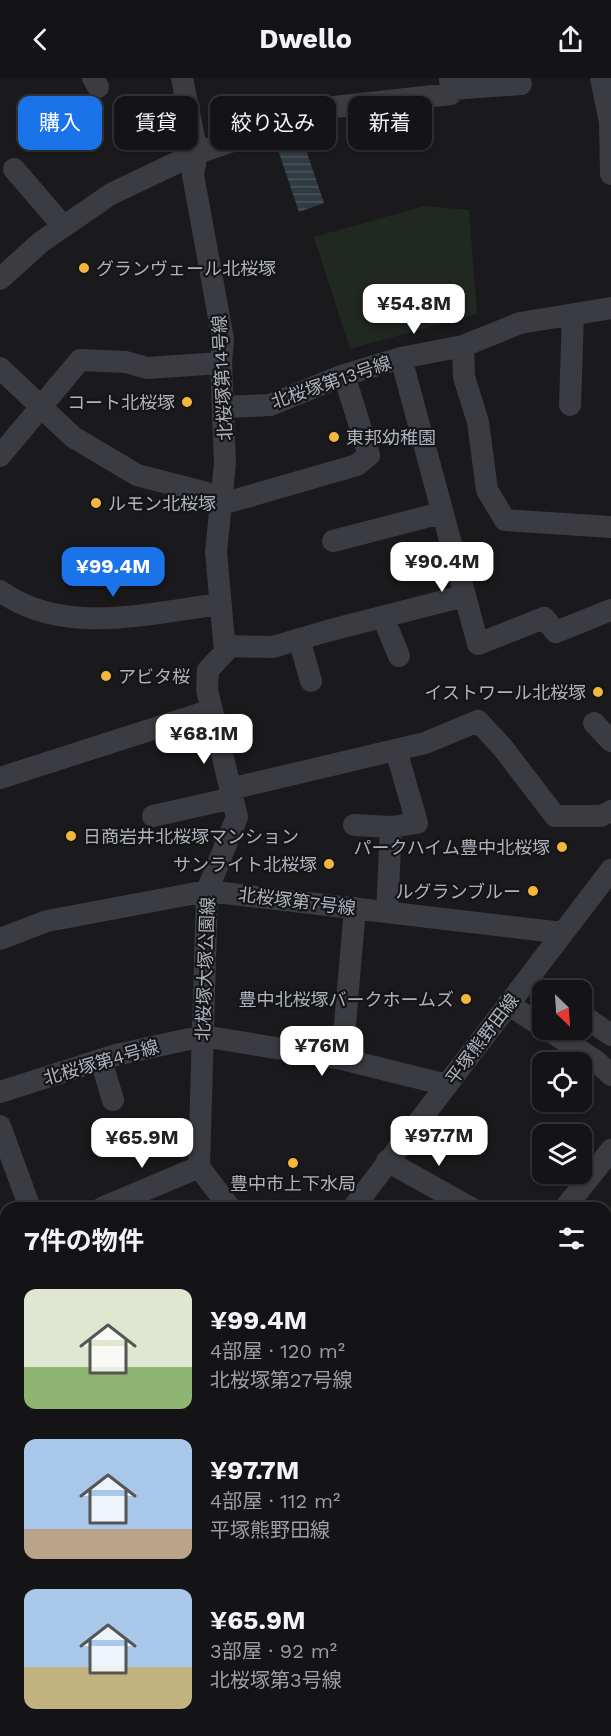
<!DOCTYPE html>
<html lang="ja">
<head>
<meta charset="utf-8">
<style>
	body { margin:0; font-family:"Work Sans","Noto Sans JP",sans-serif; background:#1d1d1f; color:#f1f3f6; height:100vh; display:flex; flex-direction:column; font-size:22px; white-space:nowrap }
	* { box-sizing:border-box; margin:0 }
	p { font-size:20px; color:#9d9ea1 }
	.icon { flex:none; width:33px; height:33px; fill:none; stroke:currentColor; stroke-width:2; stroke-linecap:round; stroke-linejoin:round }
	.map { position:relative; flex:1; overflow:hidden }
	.side { position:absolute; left:0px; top:1124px; width:612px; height:536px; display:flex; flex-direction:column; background:#141416; border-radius:18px 18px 0 0; box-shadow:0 2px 4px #0004,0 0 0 2px #333335 }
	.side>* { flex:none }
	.banner { position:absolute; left:18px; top:18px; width:576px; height:54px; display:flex; gap:12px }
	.needle { width:39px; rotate:155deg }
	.buttons { position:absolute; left:532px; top:902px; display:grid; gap:12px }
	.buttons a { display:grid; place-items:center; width:60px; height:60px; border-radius:12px; background:#141416; box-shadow:0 2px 4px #0004,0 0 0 2px #333335; font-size:30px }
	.price { position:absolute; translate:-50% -51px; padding:0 14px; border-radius:12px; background:#fff; color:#222; font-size:20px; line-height:39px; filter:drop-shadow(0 2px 3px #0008) }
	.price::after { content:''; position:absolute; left:50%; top:36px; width:18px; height:14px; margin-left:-9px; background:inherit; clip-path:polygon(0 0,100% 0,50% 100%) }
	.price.selected { background:#1a73e8; color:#fff }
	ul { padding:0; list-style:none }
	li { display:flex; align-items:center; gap:18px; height:150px; padding:0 24px }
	li span { display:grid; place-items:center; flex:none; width:168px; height:120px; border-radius:12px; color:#555 }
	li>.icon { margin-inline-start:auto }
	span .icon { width:72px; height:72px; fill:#fffc; stroke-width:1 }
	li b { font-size:26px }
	h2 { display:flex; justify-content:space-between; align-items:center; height:72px; padding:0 24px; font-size:26px }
	.chip { padding:0 21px; border-radius:12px; background:#141416; box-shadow:0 2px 4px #0004,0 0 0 2px #333335; font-size:21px; line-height:54px }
	.chip.selected { background:#1a73e8; color:#fff }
	header { display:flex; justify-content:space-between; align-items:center; height:78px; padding:0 24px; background:#141416; font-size:27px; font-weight:700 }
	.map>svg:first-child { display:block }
	.green { fill:#202821 }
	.water { fill:url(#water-rules) }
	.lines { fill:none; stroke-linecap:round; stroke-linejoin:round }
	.minor { stroke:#3b3c42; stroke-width:22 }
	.poi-dot { fill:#f4b63b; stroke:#151518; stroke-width:2 }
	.labels { text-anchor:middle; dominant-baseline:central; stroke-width:4.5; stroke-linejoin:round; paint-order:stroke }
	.poi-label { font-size:18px; fill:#adb2bc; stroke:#151518; text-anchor:end }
	.street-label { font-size:18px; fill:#adb2bc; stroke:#151518 }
</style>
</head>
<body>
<header><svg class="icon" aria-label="back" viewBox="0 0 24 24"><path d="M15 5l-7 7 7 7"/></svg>Dwello<svg class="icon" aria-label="share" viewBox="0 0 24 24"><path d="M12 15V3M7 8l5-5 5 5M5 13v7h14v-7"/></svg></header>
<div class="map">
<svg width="611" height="1658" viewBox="0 0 611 1658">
	<defs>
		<pattern id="water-rules" width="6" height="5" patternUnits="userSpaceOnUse" patternTransform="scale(1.5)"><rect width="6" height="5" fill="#303a41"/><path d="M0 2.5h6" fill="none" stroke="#4b545a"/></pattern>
	</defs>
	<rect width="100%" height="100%" fill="#1a1a1d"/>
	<path class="green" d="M424,128L469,132L477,236L350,271L314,159Z"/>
	<path class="water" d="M303,63L324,125L299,134L278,72Z"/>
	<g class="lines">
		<path class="minor" d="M93,0L98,9
			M182,0L197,75L193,97L223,261L221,285L225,386L216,474L225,574L208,592L207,612L237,739L207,813L199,1089L230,1130
			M601,0L610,44L611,96
			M451,11L521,6
			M14,91L63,148
			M0,201L41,164L111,116L197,75L334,29L451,16L450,0
			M463,268L464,299L478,344L487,412L505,442L611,449
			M401,280L478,566L544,540L556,554L611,532
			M0,290L73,359L137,397L222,419
			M570,327L573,236
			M225,329L270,327L344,297L401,280L463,268L520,245L611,230
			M0,378L80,282L126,284L147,290L221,285
			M222,426L357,387L369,377L344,297
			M333,463L441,435
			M0,513C64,559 149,535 220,526
			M383,539L399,578
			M299,561L311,603
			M225,568L273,569L327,553L464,518
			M594,645L611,663
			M0,700L212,632
			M230,711L425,665L478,643L503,670L555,738H601L611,733
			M153,738L233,720
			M354,747L391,749
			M387,834L391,749L417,745L396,672
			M0,861L47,843L207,813L563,855
			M508,926L543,949
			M582,937L611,957
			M547,951L596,983L611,997
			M342,981L355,830
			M101,982L113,1022
			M0,1014L116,977L203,958L342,981L447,1007
			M0,1048L30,1130
			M387,1083L471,1130
			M102,1130L199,1089
			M353,1130L611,792
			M565,1130L611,1072
			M0,1178L6,1175
			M606,1204L611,1207
			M4,1260L6,1262
			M606,1304L611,1306
			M606,1350L611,1345
			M606,1376L611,1386
			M0,1405L6,1402
			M0,1479L6,1488
			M606,1588L611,1583
			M0,1635L6,1631
			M113,1653L116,1658
			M495,1653H498
			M590,1658L596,1653"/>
	</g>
	<g class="poi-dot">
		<circle cx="84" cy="190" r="6"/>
		<circle cx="187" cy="324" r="6"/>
		<circle cx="334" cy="359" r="6"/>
		<circle cx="96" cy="425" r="6"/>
		<circle cx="106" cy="598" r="6"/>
		<circle cx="598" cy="614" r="6"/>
		<circle cx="71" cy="758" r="6"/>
		<circle cx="562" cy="769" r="6"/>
		<circle cx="329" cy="786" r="6"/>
		<circle cx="533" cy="813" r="6"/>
		<circle cx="466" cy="921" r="6"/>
		<circle cx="293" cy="1085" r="6"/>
	</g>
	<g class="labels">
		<g class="poi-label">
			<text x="96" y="190" text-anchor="start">グランヴェール北桜塚</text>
			<text x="175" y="324">コート北桜塚</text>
			<text x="346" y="359" text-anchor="start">東邦幼稚園</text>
			<text x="108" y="425" text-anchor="start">ルモン北桜塚</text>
			<text x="118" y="598" text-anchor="start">アビタ桜</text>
			<text x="586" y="614">イストワール北桜塚</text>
			<text x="83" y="758" text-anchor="start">日商岩井北桜塚マンション</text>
			<text x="550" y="769">パークハイム豊中北桜塚</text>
			<text x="317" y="786">サンライト北桜塚</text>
			<text x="521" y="813">ルグランブルー</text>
			<text x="454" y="921">豊中北桜塚バークホームズ</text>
			<text x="293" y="1105" text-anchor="middle">豊中市上下水局</text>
		</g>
		<g class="street-label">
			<text transform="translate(222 300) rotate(-93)">北桜塚第14号線</text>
			<text transform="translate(331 304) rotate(-19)">北桜塚第13号線</text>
			<text transform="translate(297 823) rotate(7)">北桜塚第7号線</text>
			<text transform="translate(205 891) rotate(-88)">北桜塚大塚公園線</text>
			<text transform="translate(482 961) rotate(-53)">平塚熊野田線</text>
			<text transform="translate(101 984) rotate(-16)">北桜塚第4号線</text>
		</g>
	</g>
</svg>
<div class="buttons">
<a><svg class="needle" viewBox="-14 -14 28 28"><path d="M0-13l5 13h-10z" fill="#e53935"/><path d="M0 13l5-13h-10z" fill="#9d9ea1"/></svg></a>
<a><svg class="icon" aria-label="locate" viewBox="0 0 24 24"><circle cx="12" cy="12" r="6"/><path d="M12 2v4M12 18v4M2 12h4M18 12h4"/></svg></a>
<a><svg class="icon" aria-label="layers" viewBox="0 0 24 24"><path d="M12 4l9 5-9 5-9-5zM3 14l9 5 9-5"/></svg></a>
</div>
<b class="price" style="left:414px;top:257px">¥54.8M</b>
<b class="price" style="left:442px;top:515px">¥90.4M</b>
<b class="price selected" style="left:113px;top:520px">¥99.4M</b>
<b class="price" style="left:204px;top:687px">¥68.1M</b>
<b class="price" style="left:322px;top:999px">¥76M</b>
<b class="price" style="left:439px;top:1089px">¥97.7M</b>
<b class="price" style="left:142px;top:1091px">¥65.9M</b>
<div class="banner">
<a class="chip selected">購入</a>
<a class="chip">賃貸</a>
<a class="chip">絞り込み</a>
<a class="chip">新着</a>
</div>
<section class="side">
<h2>7件の物件<svg class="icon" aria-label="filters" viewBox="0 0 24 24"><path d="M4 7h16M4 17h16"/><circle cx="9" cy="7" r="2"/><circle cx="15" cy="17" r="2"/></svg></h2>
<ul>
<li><span style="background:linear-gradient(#dfe7d0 65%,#8fb573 0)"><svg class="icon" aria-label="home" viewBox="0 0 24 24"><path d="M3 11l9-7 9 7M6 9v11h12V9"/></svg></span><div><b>¥99.4M</b><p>4部屋 · 120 m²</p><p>北桜塚第27号線</p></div></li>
<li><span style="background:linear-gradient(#a9c7e8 75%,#b9a48a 0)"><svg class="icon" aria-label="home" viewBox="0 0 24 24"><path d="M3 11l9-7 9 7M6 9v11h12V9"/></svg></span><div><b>¥97.7M</b><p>4部屋 · 112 m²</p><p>平塚熊野田線</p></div></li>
<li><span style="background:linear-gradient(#a9c7e8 65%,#c2b280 0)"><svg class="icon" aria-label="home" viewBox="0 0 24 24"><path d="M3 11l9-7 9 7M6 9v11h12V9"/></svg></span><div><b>¥65.9M</b><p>3部屋 · 92 m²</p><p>北桜塚第3号線</p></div></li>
</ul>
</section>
</div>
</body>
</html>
